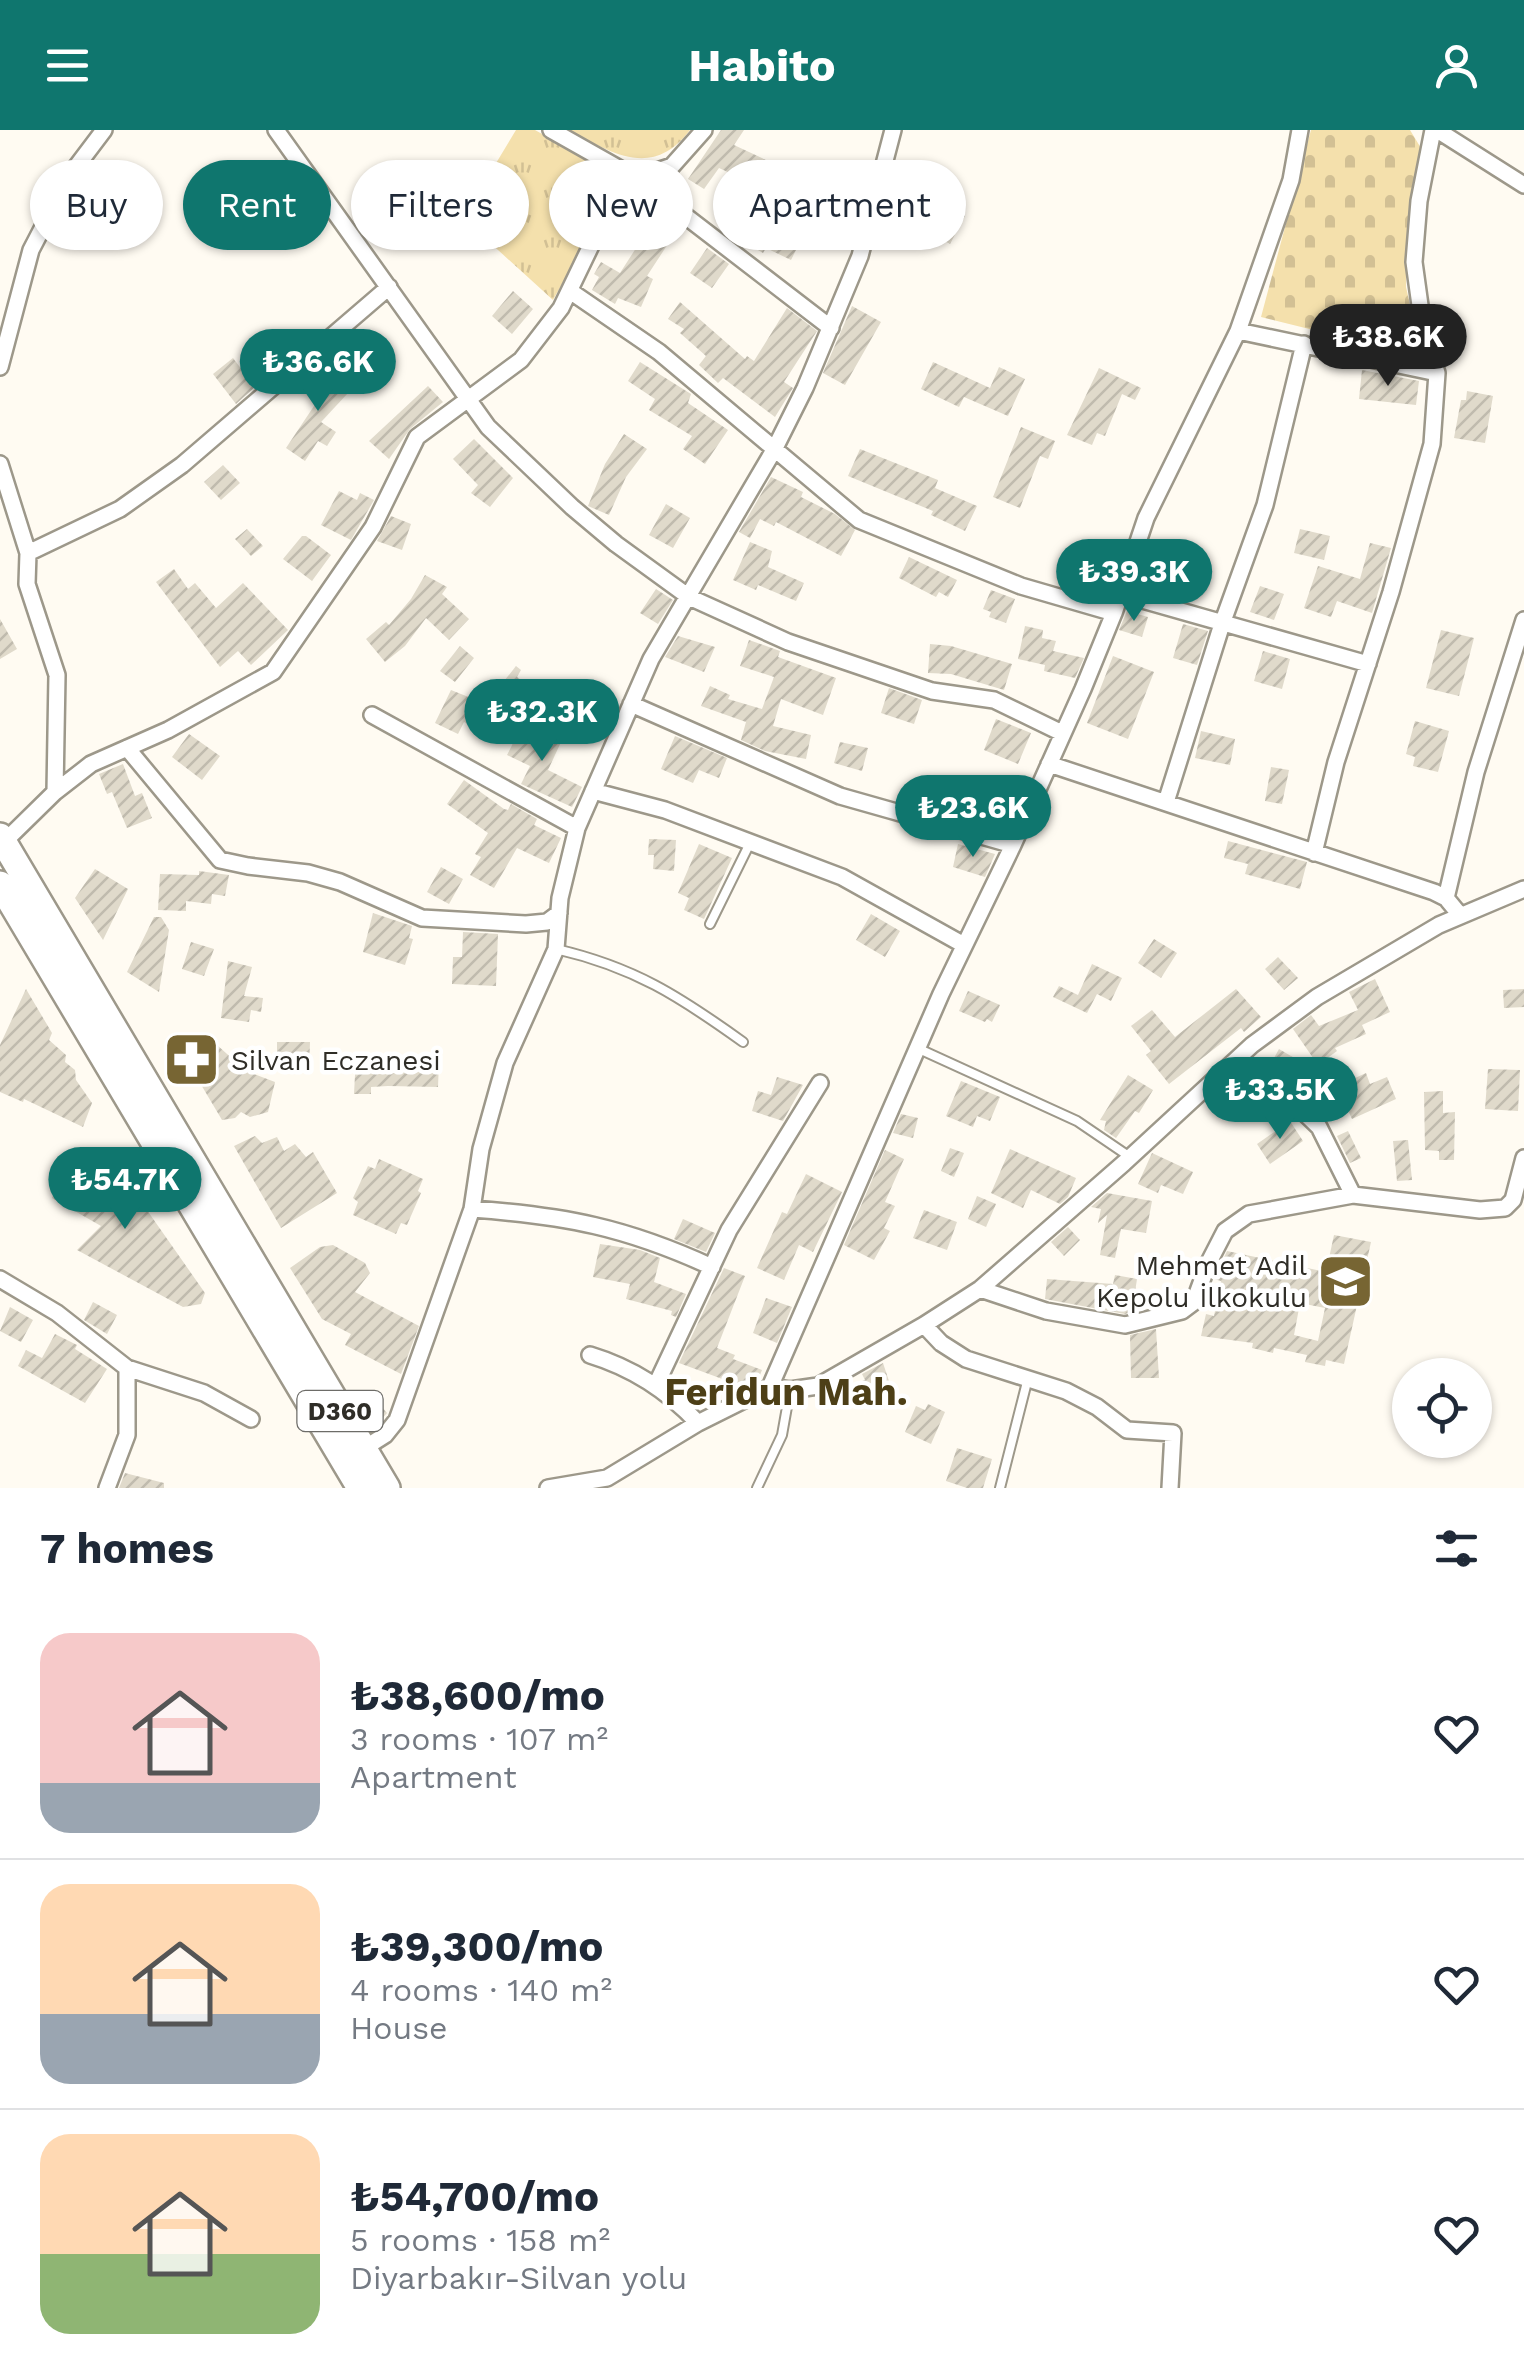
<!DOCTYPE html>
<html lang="en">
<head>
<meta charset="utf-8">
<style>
	body { margin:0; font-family:"Work Sans",sans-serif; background:#f6f6f7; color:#1f2937; height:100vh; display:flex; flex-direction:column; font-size:38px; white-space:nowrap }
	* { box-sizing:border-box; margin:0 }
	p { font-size:32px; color:#747a83 }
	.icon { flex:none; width:55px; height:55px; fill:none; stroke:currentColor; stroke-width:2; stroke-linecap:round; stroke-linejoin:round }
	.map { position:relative; height:1358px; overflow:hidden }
	.details { display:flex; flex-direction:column; background:#fff; flex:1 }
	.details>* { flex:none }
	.guide { position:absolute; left:30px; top:30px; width:1000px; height:90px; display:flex; gap:20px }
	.tools { position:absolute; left:1392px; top:1228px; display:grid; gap:20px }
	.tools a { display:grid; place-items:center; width:100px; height:100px; border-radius:50%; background:#fff; box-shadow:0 2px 8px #0004; font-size:50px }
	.price { position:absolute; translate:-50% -85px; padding:0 22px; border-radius:35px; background:#0f766e; color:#fff; font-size:32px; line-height:65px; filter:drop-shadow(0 2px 5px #0008) }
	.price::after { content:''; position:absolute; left:50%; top:60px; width:30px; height:22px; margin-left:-15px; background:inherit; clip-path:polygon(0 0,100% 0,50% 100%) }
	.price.active { background:#222; color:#fff }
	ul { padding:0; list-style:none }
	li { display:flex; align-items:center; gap:30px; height:250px; padding:0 40px }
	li+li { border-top:2px solid #e0e1e3 }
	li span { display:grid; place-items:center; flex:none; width:280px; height:200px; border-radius:30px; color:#555 }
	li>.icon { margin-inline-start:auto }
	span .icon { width:120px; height:120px; fill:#fffc; stroke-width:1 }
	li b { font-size:42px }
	h2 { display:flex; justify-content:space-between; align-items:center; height:120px; padding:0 40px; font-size:42px }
	.pill { padding:0 35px; border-radius:45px; background:#fff; box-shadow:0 2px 8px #0004; font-size:35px; line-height:90px }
	.pill.active { background:#0f766e; color:#fff }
	header { display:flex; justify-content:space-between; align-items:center; height:130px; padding:0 40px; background:#0f766e; color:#fff; font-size:45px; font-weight:700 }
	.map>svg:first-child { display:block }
	.cemetery { fill:url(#cemetery-stones) }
	.park { fill:url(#park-tufts) }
	.building { fill:url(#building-hatch); fill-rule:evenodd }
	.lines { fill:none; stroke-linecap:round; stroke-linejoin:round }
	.service-casing { stroke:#9d988a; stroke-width:12 }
	.minor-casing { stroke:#9d988a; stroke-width:20 }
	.trunk-casing { stroke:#9d988a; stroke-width:30 }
	.service { stroke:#fff; stroke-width:8 }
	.minor { stroke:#fff; stroke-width:15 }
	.trunk { stroke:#fff; stroke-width:25 }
	.labels { text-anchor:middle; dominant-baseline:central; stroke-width:9; stroke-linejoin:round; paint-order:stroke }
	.shield { fill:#fff; stroke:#6d6c68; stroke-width:2.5 }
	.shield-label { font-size:25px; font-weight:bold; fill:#2f2d27 }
	.poi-label { font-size:28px; fill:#2f2d27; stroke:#fff; text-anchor:start }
	.district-label { font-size:38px; font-weight:bold; fill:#4d3f17; stroke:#fff }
</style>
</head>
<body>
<header><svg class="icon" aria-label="menu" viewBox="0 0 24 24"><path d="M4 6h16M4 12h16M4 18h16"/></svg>Habito<svg class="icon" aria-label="person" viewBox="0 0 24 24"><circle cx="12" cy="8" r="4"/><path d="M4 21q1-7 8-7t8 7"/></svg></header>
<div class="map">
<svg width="1524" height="1358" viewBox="0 0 1524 1358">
	<defs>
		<pattern id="cemetery-stones" width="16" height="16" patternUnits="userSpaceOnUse" patternTransform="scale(2.5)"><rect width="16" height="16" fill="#f4e0ac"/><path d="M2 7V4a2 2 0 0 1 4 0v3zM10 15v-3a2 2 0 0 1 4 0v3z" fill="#d2c094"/></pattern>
		<pattern id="park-tufts" width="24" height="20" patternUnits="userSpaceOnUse" patternTransform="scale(2.5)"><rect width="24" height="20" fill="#f4e0ac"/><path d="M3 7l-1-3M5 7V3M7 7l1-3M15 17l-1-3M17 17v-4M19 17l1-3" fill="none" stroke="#d2c094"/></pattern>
		<pattern id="building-hatch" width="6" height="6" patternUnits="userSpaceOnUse" patternTransform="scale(2.5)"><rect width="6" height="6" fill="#e0dacb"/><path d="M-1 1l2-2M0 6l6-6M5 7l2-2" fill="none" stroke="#c0bbae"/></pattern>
	</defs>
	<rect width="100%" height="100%" fill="#fffbf2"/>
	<path class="cemetery" d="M1311,0H1410L1427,28L1407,100L1406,157L1422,227L1261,187Z"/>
	<path class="park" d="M516,0H535L616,46L618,54L553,170L465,90L469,78Z
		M569,0H690C653,49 613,24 569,0Z"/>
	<path class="building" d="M721,0H744L734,15L802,47L791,71L719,38L704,59L688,49Z
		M830,63L861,69L854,106L823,100Z
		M927,65L965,86L950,114L912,93Z
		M753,84L802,108L791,130L766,118L763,123L739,109Z
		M656,87L677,100L647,146L653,149L641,177L618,168L615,174L592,160L599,147L594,144L601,132L620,143Z
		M707,118L729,134L712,158L690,143Z
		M513,161L533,179L512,204L492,186Z
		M680,172L745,229L747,226L754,231L787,178L817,201L784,252L793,258L775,287L723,248L718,253L699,235L706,226L680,203L684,199L668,189Z
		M852,176L881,192L845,255L823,243Z
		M233,228L255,257L236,274L213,244Z
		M640,232L691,264L688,273L728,300L705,334L683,319L692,306L649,280L655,269L628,251Z
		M933,232L990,258L999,237L1025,249L1008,286L964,267L959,277L921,259Z
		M323,237L349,262L321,292L336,302L327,316L318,311L305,331L286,318L316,273L305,262L308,259L305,256Z
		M1099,238L1141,258L1135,270L1122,264L1105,306L1097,303L1092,315L1067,305Z
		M1362,240L1419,251L1416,275L1359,269Z
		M428,256L443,272L410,299L389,329L369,311Z
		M1467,261L1493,266L1485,313L1454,308L1461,270H1466Z
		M1021,297L1055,311L1048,329L1040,326L1020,378L993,367Z
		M624,304L647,319L626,347L609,385L588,376L605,334Z
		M474,309L513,348L490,377L471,363L478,355L453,329Z
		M860,319L938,350L935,358L977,376L965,401L931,385L933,381L848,346Z
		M223,335L240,353L221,370L204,352Z
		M771,347L803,362L801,367L835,384L855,400L841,426L776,392L774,396L760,389L750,408L739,402Z
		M339,361L357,370L360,363L374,370L351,410L321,395Z
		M666,374L690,388L673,418L649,405Z
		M391,386L411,394L402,420L377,411Z
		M247,399L263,416L251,426L235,409Z
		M1300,399L1330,406L1324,430L1294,423Z
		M302,406H306L331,425L312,451L283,429Z
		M750,412L772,421L768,437L804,453L796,471L758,455L756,460L733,450Z
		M1098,412L1123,422L1114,447L1088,437Z
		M1370,413L1391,418L1372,483L1337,471L1331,487L1304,478L1318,436L1360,449Z
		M909,427L957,450L948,467L939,462L936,467L899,448Z
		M174,439L188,459L195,453L216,478L243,453L288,500L251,535L238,521L220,537L156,452Z
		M425,445L447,457L442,464L469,489L449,510L426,488L405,516L385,532L366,509L386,492L389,495L411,469Z
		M1260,456L1284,464L1274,490L1250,482Z
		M656,459L673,470L658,494L640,483Z
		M991,460L1015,469L1006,493L989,487L991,482L983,479Z
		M1127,481L1148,487L1142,507L1119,500Z
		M0,489L17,519L0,529Z
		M1183,494L1208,501L1197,535L1173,528Z
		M1025,496L1043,500L1042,508L1056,511L1053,521L1084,528L1075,548L1044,541L1045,535L1018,529Z
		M1441,500L1474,508L1459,566L1426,558Z
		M678,506L715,517L704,542L665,527Z
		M749,510L780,521L778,527L836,548L823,585L781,569L773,596L811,605L806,629L765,621L741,610L746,592L701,576L710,556L730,565L728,569L762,579L774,547L740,536Z
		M930,514L951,516L1012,534L1004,560L951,544L928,543Z
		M460,516L474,528L455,552L440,541Z
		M1263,521L1290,529L1282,559L1254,551Z
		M1113,526L1154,542L1128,609L1087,593Z
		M516,536L521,540L517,547L532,558L516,578L506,570L489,604L464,592L458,604L435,593L451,560L486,574Z
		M889,558L922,570L914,594L881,583Z
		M583,567L608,582L593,605L569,590Z
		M996,589L1031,603L1018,634L984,620Z
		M1415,591L1449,601L1438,642L1413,636L1415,627L1406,624Z
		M524,592L562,610L548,640L582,657L572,677L521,654L530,636L507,625Z
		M1201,601L1235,609L1230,635L1195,628Z
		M189,604L220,626L202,650L172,627Z
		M675,606L727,628L719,648L699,640L693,653L661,639Z
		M840,612L868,618L862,641L834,633Z
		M123,634L135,666L142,663L152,688L127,698L112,662L107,664L99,644Z
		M1271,637L1289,640L1282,674L1265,671Z
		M464,650L504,679L508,680L511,674L537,689L534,695L561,708L549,733L517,718L494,758L470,745L481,727L475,724L488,703L447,674Z
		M649,709L676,710L674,741L653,739L654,725H648Z
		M1228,711L1307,732L1300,759L1245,744L1248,734L1224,728Z
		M699,714L732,728L704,789L684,780L689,768L678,763Z
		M958,714L995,724L985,747L953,737Z
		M441,737L463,749L449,774L427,762Z
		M95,739L128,759L103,810L75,768Z
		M199,741L229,745L225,766L212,764L211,774L186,771V781L158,780L160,744L199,745Z
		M373,783L412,796L409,808L413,809L405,835L363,822Z
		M871,784L900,801L885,827L856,810Z
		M154,787H161L169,800L159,862L127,842Z
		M463,802L498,804L496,856L452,854L453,827H462Z
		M1154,809L1177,823L1161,848L1138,833Z
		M191,812L214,819L204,846L182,839Z
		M1278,827L1298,848L1284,860L1265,839Z
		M228,831L252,837L244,866L263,868L261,882L251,880L249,892L221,888Z
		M1092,834L1122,848L1111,871L1097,864L1087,883L1053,867L1059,856L1078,865Z
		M1375,849L1390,882L1362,895L1366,904L1335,918L1337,921L1318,935L1293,899L1311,885L1319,896L1358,880L1349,862Z
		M26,859L52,903L49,910L66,925L65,932L75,940L76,950L92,973L83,997L24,969L23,972L0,962V915Z
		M1236,859L1261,887L1244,902L1241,898L1169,954L1146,925L1151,921L1131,896L1152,880L1175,907Z
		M1524,859V877L1504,878L1503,860Z
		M968,861L1000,875L992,892L987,889L985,892L959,881Z
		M207,906L246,941L275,952L268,982L250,987L241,982L235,988L222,990L184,926Z
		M277,912H310L309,940L277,939Z
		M1279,919L1308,936L1295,957L1269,937Z
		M356,926L439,931L438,957L388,956L371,957V964H354Z
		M1488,939L1520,940L1518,981L1485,979Z
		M1366,943L1370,954L1387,947L1396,969L1352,989L1335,952L1340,955Z
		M1128,945L1153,960L1139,983L1135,981L1116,1008L1104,1000L1106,991L1100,990Z
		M777,947L803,955L783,991L752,981L758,961L771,965Z
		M961,951L1000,967L990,991L977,986L973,997L946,986Z
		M1443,961V983L1455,982L1454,1030H1439V1021L1425,1020L1424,962Z
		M901,984L918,988L913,1008L893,1003Z
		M1290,991L1303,1011L1270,1034L1257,1014Z
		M1348,1001L1361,1028L1350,1033L1337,1006Z
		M255,1006L262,1013L277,1007L284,1021L295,1014L306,1027L313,1022L337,1063L281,1098L234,1016Z
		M1408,1010L1412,1050L1397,1051L1393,1011Z
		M950,1018L964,1023L954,1047L941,1041Z
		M1010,1019L1076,1048L1068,1067L1060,1074L1031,1060L1023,1078L991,1063Z
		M885,1020L904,1029L885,1072L895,1076L884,1098L890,1101L874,1130L844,1115Z
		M71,1021L128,1053L205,1163L201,1174L183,1177L77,1120L101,1096L52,1068Z
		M1152,1023L1193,1042L1183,1064L1161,1055L1158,1063L1138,1054Z
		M379,1029L423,1049L418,1061L421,1063L407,1095L401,1093L396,1104L353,1085L358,1072L353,1068L368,1036L375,1039Z
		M806,1044L842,1062L813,1122L799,1115L784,1150L757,1138L782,1082L787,1084Z
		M1107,1063L1152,1071L1146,1103L1121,1099L1115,1128L1100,1125L1107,1085L1098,1093L1101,1079L1091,1077Z
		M977,1066L996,1074L986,1097L968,1089Z
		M924,1080L957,1092L947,1120L913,1108Z
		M683,1089L715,1103L706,1122L674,1109Z
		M1068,1097L1080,1110L1064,1126L1051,1112Z
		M1334,1105L1371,1112L1344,1234L1326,1230L1325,1236L1305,1232L1307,1225L1274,1218L1273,1223L1252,1218L1253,1213L1201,1206L1206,1184L1214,1186L1221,1151L1214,1149L1227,1121L1326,1142ZM1300,1173L1325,1178L1318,1211L1294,1205Z
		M600,1114L640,1120L660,1128L654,1152L686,1164L676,1187L671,1185L672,1181L626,1169L630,1154L593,1147Z
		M333,1115L365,1133L370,1143L355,1162L419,1196L401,1244L345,1215L351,1204L322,1189L290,1138L320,1117Z
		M724,1138L745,1146L717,1218L735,1225L733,1229L762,1240L758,1250L744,1257L679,1233Z
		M1115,1145L1137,1149L1132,1182L1125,1184L1045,1169L1047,1149L1113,1154Z
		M766,1168L792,1177L777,1213L753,1203Z
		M93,1172L117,1185L107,1204L84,1190Z
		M10,1177L33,1190L21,1212L0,1201Z
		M1156,1199L1159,1248H1131L1130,1205Z
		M55,1204L77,1215L75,1219L107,1239L85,1273L18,1236L26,1220L42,1228Z
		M883,1233L892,1260L866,1270L859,1252L865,1250L862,1244Z
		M377,1271L387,1283L372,1300L358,1276Z
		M928,1274L945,1282L931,1314L905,1302L916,1276L925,1280Z
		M957,1318L992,1329L983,1358H967L946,1351Z
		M125,1343L164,1353V1358H119Z"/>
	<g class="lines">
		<defs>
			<path id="service" d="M710,794L749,715
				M556,819C634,837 679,866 743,912
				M917,918L1077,991L1130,1027
				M757,1358L782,1305L790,1260
				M1000,1358L1028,1248"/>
			<path id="minor" d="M276,0L488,297L572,377L616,414L689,467L788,512L932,561L994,570L1062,603
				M551,0L636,48L831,198
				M1437,0L1524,55
				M570,161L659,222L859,390L1021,456L1114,483
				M1238,201L1437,243
				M0,237L31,120L70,45L104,0
				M0,334L28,423L27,454L57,545L55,662
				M28,423L120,379L182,335L389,157
				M1121,464L1368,534
				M631,574L840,666L1013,715
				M372,585L577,698
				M127,618L220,730L248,736L308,743L340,752L422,788L526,794L547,792L559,783
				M1049,634L1434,762L1446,768L1460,785
				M593,661L665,680L842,747L964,815
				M1166,672L1222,494L1265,375L1304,214
				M4,712L55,662L91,634L168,600L273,542L373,397L417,307L521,230L561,178L598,101L636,48L672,36L704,0
				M1314,723L1336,632L1391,462L1432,314L1437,243L1423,197L1414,132L1419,71L1433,0
				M1446,768L1476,642L1524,490
				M1239,927L1287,966L1319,997L1353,1065
				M472,1079C566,1086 625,1097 712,1137
				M0,1149L57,1183L127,1238L204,1263L251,1289
				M980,1159L1046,1181L1125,1195L1182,1181L1194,1172L1208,1134L1225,1101L1249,1084L1353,1065L1480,1080L1505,1078L1513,1070L1524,1028
				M924,1195L941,1213L966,1229L1066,1261L1097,1277L1127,1300L1173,1303L1170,1358
				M590,1225C633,1238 667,1260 698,1293
				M656,1255L729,1100L820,953
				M770,1257L790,1260L818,1256L924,1195L980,1159L1124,1033L1252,915L1317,867L1439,795L1524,759
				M363,1319L385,1305L397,1290L472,1079L481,1019L505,933L556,819L560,768L577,698L651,529L774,320L805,258L860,126L893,0
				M107,1358L127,1305V1238
				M548,1358L607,1348L698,1293L770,1257L941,864L1013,715L1083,559L1114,483L1146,388L1238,201L1291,50L1300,0"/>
			<path id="trunk" d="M0,706L387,1358
				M0,754L360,1358"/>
		</defs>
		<use href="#service" class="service-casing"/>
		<use href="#minor" class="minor-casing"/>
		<use href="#trunk" class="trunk-casing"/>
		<use href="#service" class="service"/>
		<use href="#minor" class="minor"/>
		<use href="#trunk" class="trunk"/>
	</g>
	<defs>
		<symbol id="pharmacy-square" viewBox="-11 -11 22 22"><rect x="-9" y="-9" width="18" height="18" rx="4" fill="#776533" stroke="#fff"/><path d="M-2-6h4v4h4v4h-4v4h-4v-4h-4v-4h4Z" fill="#fff"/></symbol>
		<symbol id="school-square" viewBox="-11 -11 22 22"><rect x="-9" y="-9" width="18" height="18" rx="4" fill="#776533" stroke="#fff"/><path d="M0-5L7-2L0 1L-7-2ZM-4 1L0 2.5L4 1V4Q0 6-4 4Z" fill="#fff"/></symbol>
	</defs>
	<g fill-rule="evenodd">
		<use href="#pharmacy-square" x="160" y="898" width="63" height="63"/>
		<use href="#school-square" x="1314" y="1120" width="63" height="63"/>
	</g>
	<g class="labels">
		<rect class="shield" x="297.5" y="1261" width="85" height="40" rx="8"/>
		<g class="shield-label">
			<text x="340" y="1281">D360</text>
		</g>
		<g class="poi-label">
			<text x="231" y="930">Silvan Eczanesi</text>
			<text x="1307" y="1135" text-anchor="end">Mehmet Adil<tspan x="1307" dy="32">Kepolu İlkokulu</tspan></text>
		</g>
		<g class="district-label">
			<text x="786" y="1262">Feridun Mah.</text>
		</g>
	</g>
</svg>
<div class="tools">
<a><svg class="icon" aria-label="locate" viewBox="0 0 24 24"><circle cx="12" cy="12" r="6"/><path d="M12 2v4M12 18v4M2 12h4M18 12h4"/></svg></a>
</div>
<b class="price active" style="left:1388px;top:259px">₺38.6K</b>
<b class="price" style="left:318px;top:284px">₺36.6K</b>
<b class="price" style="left:1134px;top:494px">₺39.3K</b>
<b class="price" style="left:542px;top:634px">₺32.3K</b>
<b class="price" style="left:973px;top:730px">₺23.6K</b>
<b class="price" style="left:1280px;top:1012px">₺33.5K</b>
<b class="price" style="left:125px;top:1102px">₺54.7K</b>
<div class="guide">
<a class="pill">Buy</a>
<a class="pill active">Rent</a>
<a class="pill">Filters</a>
<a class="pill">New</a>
<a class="pill">Apartment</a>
</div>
</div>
<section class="details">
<h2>7 homes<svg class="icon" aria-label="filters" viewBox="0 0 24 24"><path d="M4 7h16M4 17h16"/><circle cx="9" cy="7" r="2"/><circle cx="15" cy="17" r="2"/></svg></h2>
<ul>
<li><span style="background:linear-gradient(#f6c9c9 75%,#9aa5b1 0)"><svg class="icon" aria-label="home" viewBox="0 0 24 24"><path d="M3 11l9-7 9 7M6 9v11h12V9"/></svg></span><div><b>₺38,600/mo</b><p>3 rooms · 107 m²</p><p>Apartment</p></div><svg class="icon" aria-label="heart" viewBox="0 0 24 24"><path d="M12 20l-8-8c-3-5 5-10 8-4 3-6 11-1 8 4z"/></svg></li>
<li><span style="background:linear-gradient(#ffd9b3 65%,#9aa5b1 0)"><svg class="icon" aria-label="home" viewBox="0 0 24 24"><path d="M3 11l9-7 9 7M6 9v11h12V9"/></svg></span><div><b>₺39,300/mo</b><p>4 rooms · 140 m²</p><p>House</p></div><svg class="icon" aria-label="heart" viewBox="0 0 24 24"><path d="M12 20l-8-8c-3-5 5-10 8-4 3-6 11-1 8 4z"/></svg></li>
<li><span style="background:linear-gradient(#ffd9b3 60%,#8fb573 0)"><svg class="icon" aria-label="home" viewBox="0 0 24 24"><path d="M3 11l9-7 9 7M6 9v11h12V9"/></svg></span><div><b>₺54,700/mo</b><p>5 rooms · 158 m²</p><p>Diyarbakır-Silvan yolu</p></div><svg class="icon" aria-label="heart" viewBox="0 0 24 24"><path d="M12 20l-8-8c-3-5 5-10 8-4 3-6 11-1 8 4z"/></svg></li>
</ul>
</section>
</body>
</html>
